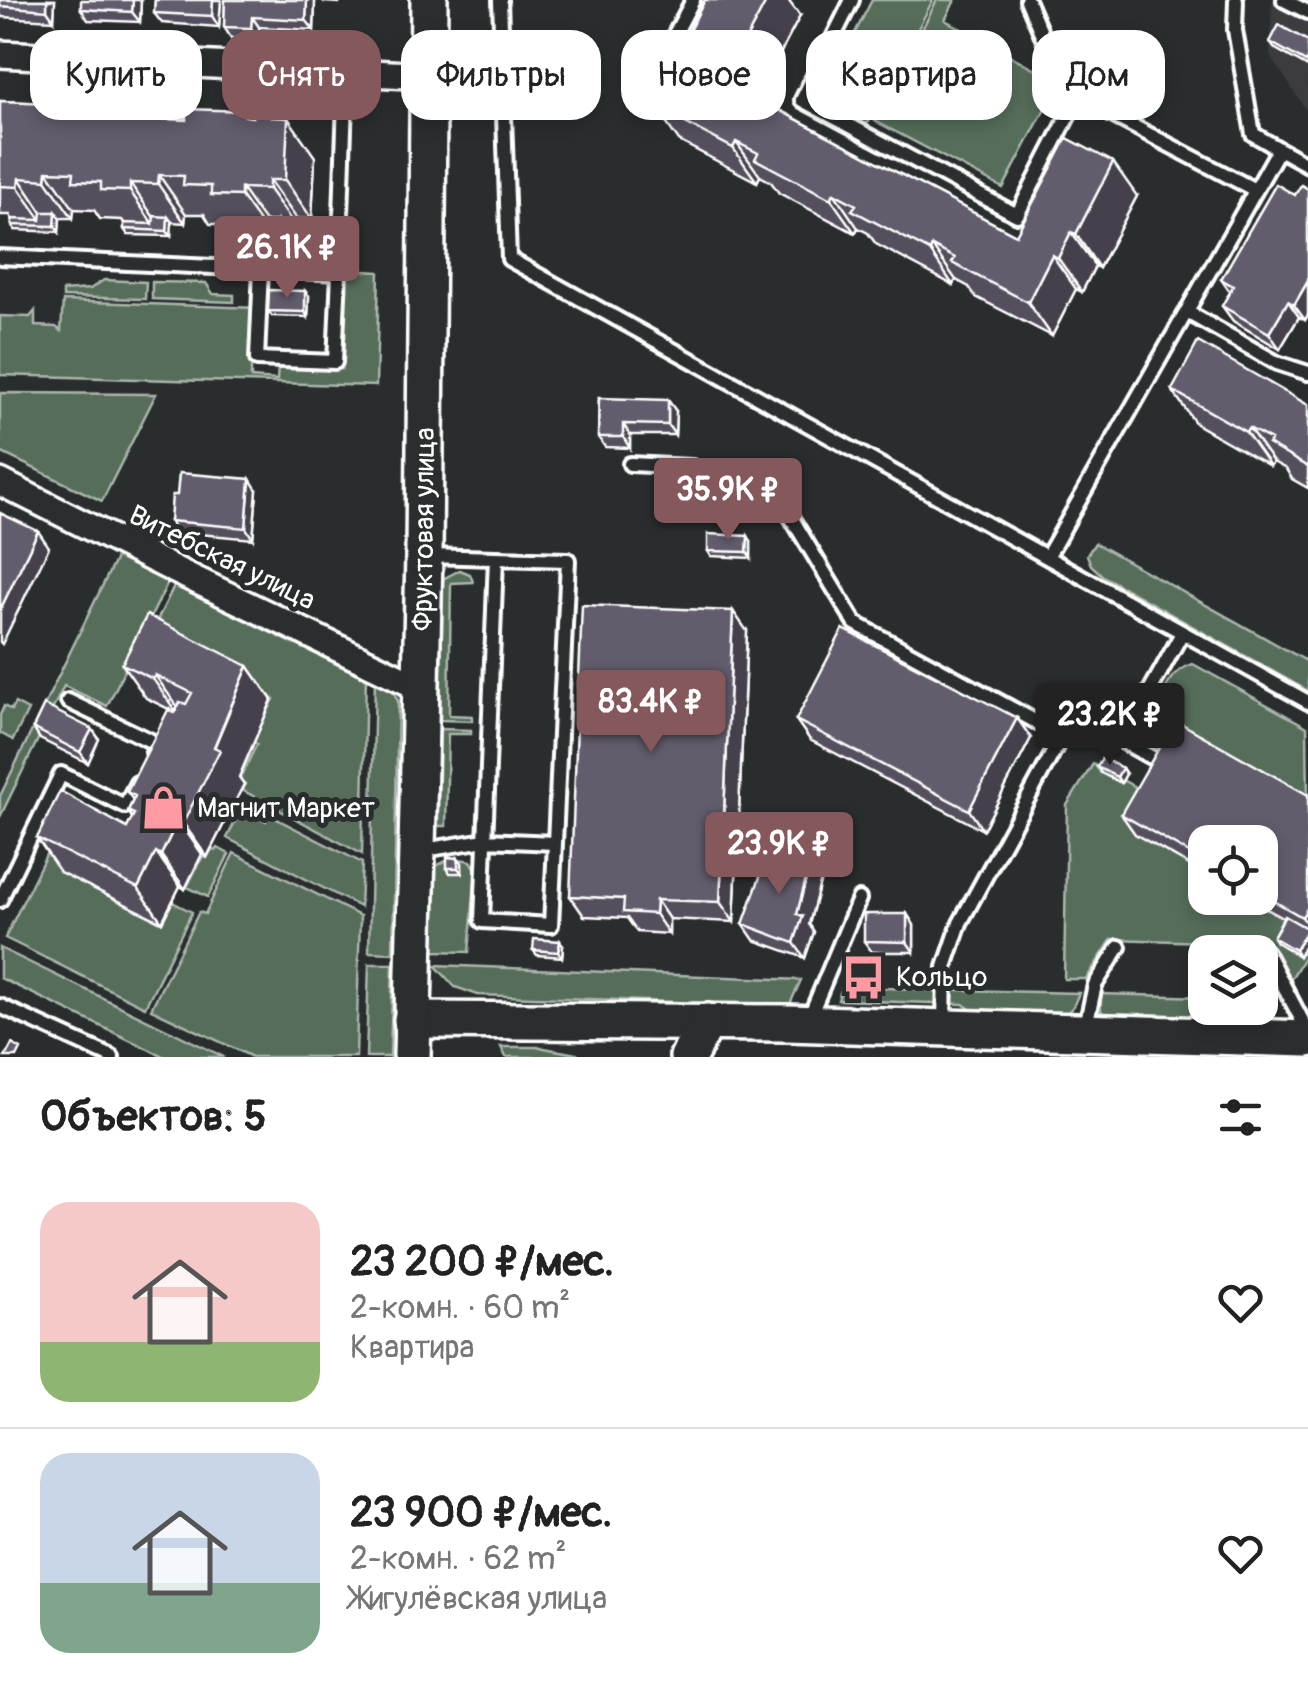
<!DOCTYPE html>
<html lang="ru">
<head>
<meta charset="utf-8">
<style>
	body { margin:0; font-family:Pangolin,sans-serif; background:#f2f2f2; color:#222; height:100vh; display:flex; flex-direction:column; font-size:38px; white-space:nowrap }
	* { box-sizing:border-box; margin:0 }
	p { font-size:32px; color:#767676 }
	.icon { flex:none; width:55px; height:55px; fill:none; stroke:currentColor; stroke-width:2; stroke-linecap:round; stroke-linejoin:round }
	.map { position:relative; height:1057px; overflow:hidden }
	.sheet { display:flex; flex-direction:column; background:#fff; flex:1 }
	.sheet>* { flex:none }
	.hud { position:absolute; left:30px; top:30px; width:1250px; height:90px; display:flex; gap:20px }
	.buttons { position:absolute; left:1188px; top:825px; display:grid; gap:20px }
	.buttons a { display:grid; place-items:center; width:90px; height:90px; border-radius:20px; background:#fff; box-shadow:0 5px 15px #0003; font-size:50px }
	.price { position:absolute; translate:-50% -85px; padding:0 22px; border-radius:10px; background:#85585c; color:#fff; font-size:32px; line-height:65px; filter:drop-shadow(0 2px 5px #0008) }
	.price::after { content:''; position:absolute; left:50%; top:60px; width:30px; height:22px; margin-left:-15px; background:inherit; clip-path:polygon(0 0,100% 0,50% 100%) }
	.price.selected { background:#222; color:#fff }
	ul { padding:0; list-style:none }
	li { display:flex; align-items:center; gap:30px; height:250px; padding:0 40px }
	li+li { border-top:2px solid #e0e0e0 }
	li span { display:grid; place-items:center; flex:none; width:280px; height:200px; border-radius:30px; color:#555 }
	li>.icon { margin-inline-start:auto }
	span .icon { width:120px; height:120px; fill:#fffc; stroke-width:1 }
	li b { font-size:42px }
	h2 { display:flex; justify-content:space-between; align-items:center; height:120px; padding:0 40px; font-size:42px }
	.chip { padding:0 35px; border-radius:30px; background:#fff; box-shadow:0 5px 15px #0003; font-size:35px; line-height:90px }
	.chip.selected { background:#85585c; color:#fff }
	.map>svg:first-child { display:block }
	.built { fill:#3b3b41 }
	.green { fill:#566d5a; stroke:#aab6ac; stroke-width:2.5 }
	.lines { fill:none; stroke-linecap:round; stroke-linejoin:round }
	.lane-casing { stroke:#fff; stroke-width:20 }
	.street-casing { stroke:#fff; stroke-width:32 }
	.secondary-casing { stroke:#fff; stroke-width:42 }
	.lane { stroke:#2a2d2e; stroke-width:12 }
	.street { stroke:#2a2d2e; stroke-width:25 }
	.secondary { stroke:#2a2d2e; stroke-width:35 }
	.wall { fill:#544f5d; stroke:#fff; stroke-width:2.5 }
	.shaded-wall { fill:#45404c; stroke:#fff; stroke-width:2.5 }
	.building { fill:#625c6c; stroke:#fff; stroke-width:2.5 }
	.labels { text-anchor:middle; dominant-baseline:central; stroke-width:10; stroke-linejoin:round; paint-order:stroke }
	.street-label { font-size:28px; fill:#fff; stroke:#2a2d2e }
	.poi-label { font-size:28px; fill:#fff; stroke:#2a2d2e; text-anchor:start }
</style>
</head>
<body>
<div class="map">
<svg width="1308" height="1057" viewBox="0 0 1308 1057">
	<rect width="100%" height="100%" fill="#2a2d2e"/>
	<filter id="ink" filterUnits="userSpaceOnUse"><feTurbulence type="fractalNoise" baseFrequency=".01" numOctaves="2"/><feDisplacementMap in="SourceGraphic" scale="20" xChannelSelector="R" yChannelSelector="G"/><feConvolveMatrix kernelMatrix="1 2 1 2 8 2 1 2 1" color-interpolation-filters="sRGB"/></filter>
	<g filter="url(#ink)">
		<path class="built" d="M1272,0H1308V113L1270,55Z"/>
		<path class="green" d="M872,0H933L869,122L861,125L856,123L852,113L858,97L856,74L844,66L842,58Z
			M937,0H955L945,20L1044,74L1051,97L1003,188L875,121Z
			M125,75L186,78L194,108L114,105Z
			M346,270L379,272L376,386L0,375V316L30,317L35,311V326L56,327L61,331L63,301L257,308L255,366H251V378L277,380L278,366L342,369Z
			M104,280L146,282L145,299L63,297V291L90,289Z
			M152,282L206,283L213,294L234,295V302L152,299Z
			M0,393L156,394L102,501L0,452Z
			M1095,543L1308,662V691L1103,576L1091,565L1087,555Z
			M117,556L168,582L107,706L64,686L0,817V796Z
			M460,570L470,574L473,582L451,583L449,715L472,716V721L440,720L443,579Z
			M176,582L366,673L362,854L242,790L245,784L239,780L257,744L253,741L274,699L170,647L140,655Z
			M1193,664L1307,727L1308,805L1160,721L1156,713C1161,694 1173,668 1193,664Z
			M375,678L391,687L398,701L393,953L369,952Z
			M15,703L28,710L13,740L0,733V715L4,706L11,710Z
			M440,729L471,730V734H448L446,826H438Z
			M1093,764L1155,798L1205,874V898H1247L1308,932V951L1289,982L1268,944L1112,939L1086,979H1064L1067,805Z
			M242,808L266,821L269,815L362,863L360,907L227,838Z
			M66,814L83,824L60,872L161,922L172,902L192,912L145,1007L5,938Z
			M218,848L229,854L208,897L187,887L203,856L207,858L212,849L216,851Z
			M234,853L360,916L356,1057H252L151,1009L199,912L205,914Z
			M452,858L471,861L476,869L469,952L434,951L436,866Z
			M0,948L224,1057H165L0,978Z
			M369,964H393L390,1057H366Z
			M435,965L801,980L789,1006L478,995L455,987Z
			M842,987L1079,993L1073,1007L1062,1018L982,1017L963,1004L838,1000Z
			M1101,994L1205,997V1008H1260V999H1275L1258,1022L1107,1017L1101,1011Z
			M501,1047H539L576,1054L572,1057H506Z"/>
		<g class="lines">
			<defs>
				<path id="lane" d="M500,0L509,259L1308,702
					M852,0L802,100L1017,215L1078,97
					M1027,0L1066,91L1255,190
					M1236,0L1235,30L1253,134L1279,149
					M1284,0L1308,12
					M667,49L693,0
					M0,257L339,273L346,71
					M261,269L257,359L335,362L339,273
					M1187,312L1277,363L1308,373
					M630,464L692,467L786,509L855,623L1062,736L960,923L945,967L944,1025
					M1047,557L1279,149L1308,165
					M496,558L482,921L551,925L555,843
					M68,701L157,744L153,752
					M1156,760L1122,741L1182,633
					M418,851L485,840L555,843L568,560L428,556
					M0,900L61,774L125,806L137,783
					M1266,952L1308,1032
					M0,1006L112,1057
					M808,1021L859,899
					M1085,1030L1095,985L1119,947"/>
				<path id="street" d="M0,54L429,76
					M0,482L177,571L419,687"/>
				<g id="secondary">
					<path d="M412,1020L787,1023L1308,1039"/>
					<path id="s1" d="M412,1057L424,556L429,0"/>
					<path d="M688,1057L707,1022"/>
				</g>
			</defs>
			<use href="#lane" class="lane-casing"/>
			<use href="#street" class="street-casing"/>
			<use href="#secondary" class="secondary-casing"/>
			<use href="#lane" class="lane"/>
			<use href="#street" class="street"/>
			<use href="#secondary" class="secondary"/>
		</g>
		<path class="wall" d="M0,0H55L54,20L2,17L0,14V21Z
			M141,0L140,22L88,20L81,9Z
			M155,0H221L219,27L162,23L154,13Z
			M225,0H315L314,30L259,27V39L231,38L224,27Z
			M323,0H339V3L324,2Z
			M800,16L761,90L757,88L753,96L1016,235L1137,196L1099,268L1095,266L1082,292L1076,289L1052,336L976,297L969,287L956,280L953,285L876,244L868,233L858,228L855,233L779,193L771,182L760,176L757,182L679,141L655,107L677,65L674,60Z
			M1308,41V67L1274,48L1270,42Z
			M0,101L49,103L57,114L95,111L169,119L249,116L271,112L315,157L312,219L296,218V227H282L281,241L238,239L234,234V228L232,224H210L204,214H186L185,223L171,222V236L128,235L124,229V223L122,220L100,219L94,210L74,209L73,218H60L59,232L15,230L12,225V219L10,215H0Z
			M1308,189V315L1305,320L1299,317L1280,349L1233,321L1222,306L1230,292L1221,279L1295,195Z
			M305,291L309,296L308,317L272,316L268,311Z
			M1172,390L1308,405V488L1292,479L1286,469L1273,462L1270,466L1196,424Z
			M599,398L676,411L675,435H630V448L605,447L598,437Z
			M257,490L253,539L177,532L170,521Z
			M751,541V558L711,556L708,551Z
			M747,631L734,922L669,919V934L637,932L627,918L584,916L570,896Z
			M122,664L248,666L272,700L239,777L244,784L207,857L202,854L185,889L180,886L162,922L60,872L37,838L127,828L132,818L128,811L133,800L127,792L175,712L146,698Z
			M1017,718L1031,738L983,830L810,740L796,720Z
			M33,728L92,729L99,739L88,763L40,739Z
			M1097,767L1122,768L1126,774L1121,783L1101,773Z
			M1308,795V940L1299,956L1276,942L1273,937L1283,918L1247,898H1260V842H1205V874L1135,834L1121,814Z
			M825,852L828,857L821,879L809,924L814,932L805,958L754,940L743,924L789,856Z
			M458,858L462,863V873H450L447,868Z
			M907,914L914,925V952H872L864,941Z
			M563,946L562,957L537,955L533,950Z"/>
		<path class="shaded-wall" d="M47,0H55L54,20L47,10Z
			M133,0H141L140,22L132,12Z
			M213,0H221L219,27L212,16Z
			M307,0H315L314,30L306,20Z
			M767,0H788L800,16L761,90L737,56Z
			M252,17L259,27V39L251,28Z
			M733,54L757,88L744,113L720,79Z
			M161,108L188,146L161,119Z
			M271,112L287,134L288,118L315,157L312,219L285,180L271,117Z
			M736,142L760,176L757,182L733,148Z
			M1113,162L1137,196L1099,268L1076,234Z
			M47,171L74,209L73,218L46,180Z
			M159,175L186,214L185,223L158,184Z
			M19,178L45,217V225L18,187Z
			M269,180L296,218V227L269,189Z
			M130,183L157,222V230L130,191Z
			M241,188L268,226V234L241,196Z
			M834,193L858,228L855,233L831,199Z
			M56,212L60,218L59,232L55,226Z
			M168,217L172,222L171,236L167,231Z
			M278,221L282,227L281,241L278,235Z
			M1071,232L1095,266L1082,292L1058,258Z
			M932,246L956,280L953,285L930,251Z
			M1052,255L1076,289L1052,336L1028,302Z
			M1308,281V315L1305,320L1294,305Z
			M305,291L309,296L308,317L305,312Z
			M1288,301L1299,317L1280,349L1269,333Z
			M668,400L676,411L675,435L668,425Z
			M623,424L630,435V448L623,437Z
			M1249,428L1273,462L1270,466L1246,432Z
			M250,479L257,490L253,539L246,528Z
			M38,531L49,547L2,644L0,642V610Z
			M748,536L751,541V558L747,552Z
			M733,611L747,631L734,922L720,902Z
			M248,666L272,700L239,777L244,784L207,857L183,823Z
			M155,675L179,709L177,713L153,679Z
			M1017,718L1031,738L983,830L969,810Z
			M92,729L99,739L88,763L80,752Z
			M1122,768L1126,774L1121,783L1117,777Z
			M178,820L202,854L185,889L161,855Z
			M156,852L180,886L162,922L138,888Z
			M825,852L828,857L821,879L809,924L814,932L805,958L794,943L797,914L810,863Z
			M458,858L462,863V873L458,868Z
			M656,900L669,919V934L655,914Z
			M1308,907V925L1302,917Z
			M907,914L914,925V952L907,942Z
			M1308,929V940L1299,956L1295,950Z
			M560,941L563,946L562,957L558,952Z"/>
		<path class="building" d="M0,0H47V10L0,6Z
			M81,0H133L132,12L81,9Z
			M155,0H213L212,16L154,13Z
			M225,0H307L306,20L252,17L251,28L224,27Z
			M705,0H767L737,56L733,54L720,79L1016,235L1067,138L1113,162L1076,234L1071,232L1058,258L1052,255L1028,302L952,263L955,258L932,246L930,251L852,210L856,205L834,193L831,199L755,159L758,153L736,142L733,148L655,107L678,62L674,60Z
			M1279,25L1308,41V59L1306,62L1270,42Z
			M0,101L49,103V114L60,115V109L77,110V104L91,105V110L104,111L103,105L161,108V119L186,120V109L245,111V116L252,117V111L271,112V117L288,118L285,180H269V189L241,188V196L211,195V186L183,185L184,176L159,175L158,184L130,183V191L101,190V182L73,181L74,172L47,171L46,180L19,178L18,187L0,186Z
			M1276,184L1295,195L1301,185L1308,189V281L1294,305L1288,301L1269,333L1222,306L1233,286L1221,279Z
			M42,212H56L55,226L12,225V219L41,220Z
			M154,216L168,217L167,231L124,229V223L153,224Z
			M264,221H278V235L234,234V228L264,229Z
			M269,290L305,291V312L268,311Z
			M1198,342L1308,405V467L1268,444L1271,440L1249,428L1246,432L1172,390Z
			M599,398L668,400V425L623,424V437H598Z
			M179,473L250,479L246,528L170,521L172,495H177Z
			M0,513L38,531L0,610Z
			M708,534L748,536L747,552L708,551Z
			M582,605L733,611L720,902L656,900L655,914L623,912L624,899L570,896Z
			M147,615L248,666L214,747L220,750L183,823L178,820L161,855L156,852L138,888L37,838L60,791L127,828L134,814L128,811L135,796L127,792L168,710L175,713L180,702L186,704L192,693L155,675L153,679L122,664Z
			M843,629L1017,718L969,810L796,720Z
			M44,705L92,729L80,752L33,728Z
			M1175,720L1308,795V907L1302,917L1260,893V842H1205V862L1121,814Z
			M1102,758L1122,768L1117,777L1097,767Z
			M794,841L825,852L817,873L810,863L789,856Z
			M770,849L810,863L797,914L803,916L794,943L743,924Z
			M447,857L458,858V868H447Z
			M864,914H907V942L864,941Z
			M1285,916L1308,929L1295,950L1273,937Z
			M534,939L560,941L558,952L533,950Z
			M12,1044L21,1049L17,1057H5Z"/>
	</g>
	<defs>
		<symbol id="shop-bare" viewBox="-9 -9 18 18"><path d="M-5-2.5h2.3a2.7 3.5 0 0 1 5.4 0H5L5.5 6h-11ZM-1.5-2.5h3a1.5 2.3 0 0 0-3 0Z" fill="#ff9aa2" stroke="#2a2d2e" stroke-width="2.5" paint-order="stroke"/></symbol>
		<symbol id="bus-bare" viewBox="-9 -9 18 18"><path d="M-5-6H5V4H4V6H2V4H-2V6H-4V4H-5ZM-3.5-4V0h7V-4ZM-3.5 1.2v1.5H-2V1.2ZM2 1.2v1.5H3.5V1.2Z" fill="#ff9aa2" stroke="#2a2d2e" stroke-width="2.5" paint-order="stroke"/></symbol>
	</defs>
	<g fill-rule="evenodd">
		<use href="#shop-bare" x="132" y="776" width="63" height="63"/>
		<use href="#bus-bare" x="832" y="946" width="63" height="63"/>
	</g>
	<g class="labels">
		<g class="street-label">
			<text stroke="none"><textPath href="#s1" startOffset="528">Фруктовая улица</textPath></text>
			<text transform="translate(222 558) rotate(26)">Витебская улица</text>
		</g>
		<g class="poi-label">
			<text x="197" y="808">Магнит Маркет</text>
			<text x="896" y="977">Кольцо</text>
		</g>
	</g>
</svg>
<div class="buttons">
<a><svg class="icon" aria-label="locate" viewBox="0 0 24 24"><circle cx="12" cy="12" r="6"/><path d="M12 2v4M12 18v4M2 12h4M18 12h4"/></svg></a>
<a><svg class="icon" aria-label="layers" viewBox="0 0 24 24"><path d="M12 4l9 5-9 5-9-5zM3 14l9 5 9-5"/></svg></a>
</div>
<b class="price" style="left:287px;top:301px">26.1K ₽</b>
<b class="price" style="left:728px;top:543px">35.9K ₽</b>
<b class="price" style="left:651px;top:755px">83.4K ₽</b>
<b class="price selected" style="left:1110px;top:768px">23.2K ₽</b>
<b class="price" style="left:779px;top:897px">23.9K ₽</b>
<div class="hud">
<a class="chip">Купить</a>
<a class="chip selected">Снять</a>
<a class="chip">Фильтры</a>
<a class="chip">Новое</a>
<a class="chip">Квартира</a>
<a class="chip">Дом</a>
</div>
</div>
<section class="sheet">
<h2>Объектов: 5<svg class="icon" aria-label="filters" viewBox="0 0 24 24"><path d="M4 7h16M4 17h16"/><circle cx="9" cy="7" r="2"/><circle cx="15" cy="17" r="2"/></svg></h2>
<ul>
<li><span style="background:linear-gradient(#f6c9c9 70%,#8fb573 0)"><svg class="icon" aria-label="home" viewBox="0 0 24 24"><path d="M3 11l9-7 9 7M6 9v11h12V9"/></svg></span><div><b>23 200 ₽/мес.</b><p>2-комн. · 60 m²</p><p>Квартира</p></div><svg class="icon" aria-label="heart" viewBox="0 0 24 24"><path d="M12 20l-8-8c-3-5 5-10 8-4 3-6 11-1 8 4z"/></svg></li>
<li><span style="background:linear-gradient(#c9d6e8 65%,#7fa58c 0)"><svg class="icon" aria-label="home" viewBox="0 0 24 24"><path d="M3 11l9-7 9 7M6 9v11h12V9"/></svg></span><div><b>23 900 ₽/мес.</b><p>2-комн. · 62 m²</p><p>Жигулёвская улица</p></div><svg class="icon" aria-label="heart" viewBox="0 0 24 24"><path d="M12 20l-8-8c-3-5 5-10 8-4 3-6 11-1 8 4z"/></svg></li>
</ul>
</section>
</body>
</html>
